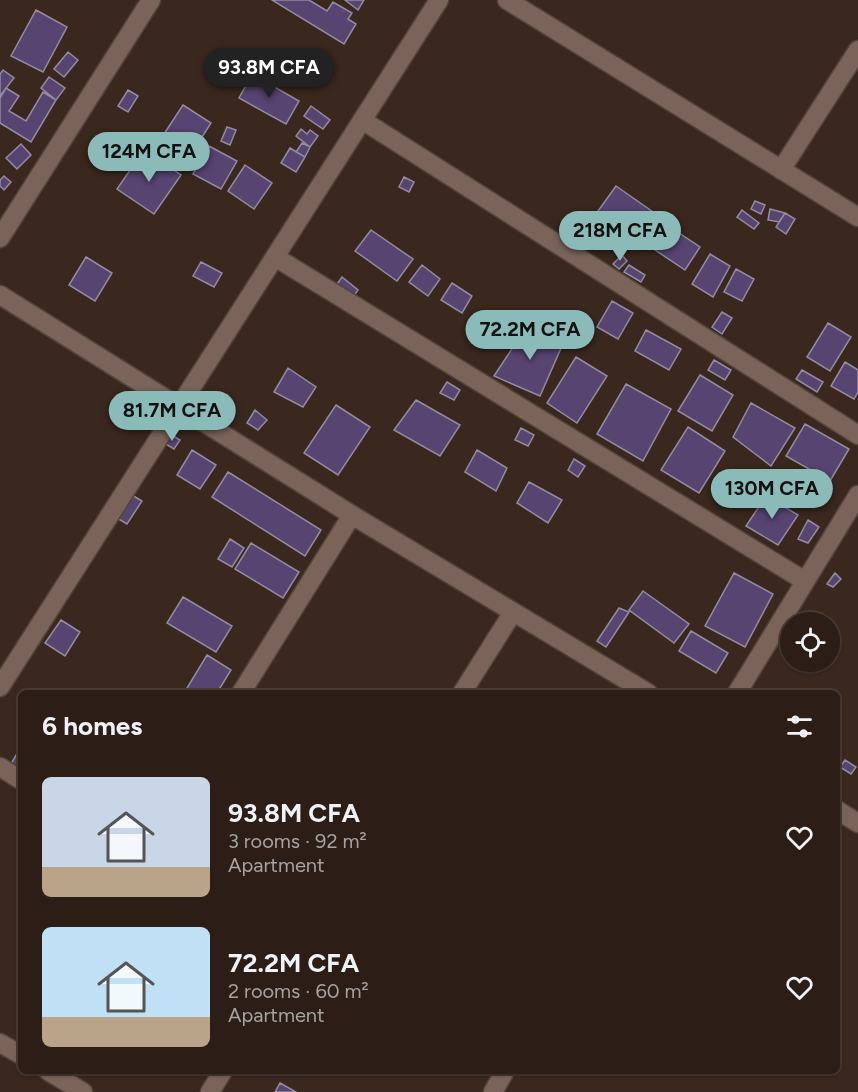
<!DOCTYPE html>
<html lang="en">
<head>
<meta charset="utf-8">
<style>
	body { margin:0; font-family:Figtree,sans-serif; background:#34261f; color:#f1f3f6; height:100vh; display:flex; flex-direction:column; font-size:22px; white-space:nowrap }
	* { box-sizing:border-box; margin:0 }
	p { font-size:20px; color:#a6a2a1 }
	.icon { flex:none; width:33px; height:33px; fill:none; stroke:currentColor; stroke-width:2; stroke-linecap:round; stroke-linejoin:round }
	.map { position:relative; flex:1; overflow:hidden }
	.sheet { position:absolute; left:18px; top:690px; width:822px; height:384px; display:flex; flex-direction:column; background:#2c1d16; border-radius:9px; box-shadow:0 2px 4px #0004,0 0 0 2px #483b35 }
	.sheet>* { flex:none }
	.fabs { position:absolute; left:780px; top:612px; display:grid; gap:12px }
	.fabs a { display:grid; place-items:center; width:60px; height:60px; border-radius:50%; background:#2c1d16; box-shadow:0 2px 4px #0004,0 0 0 2px #483b35; font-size:30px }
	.price { position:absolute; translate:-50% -51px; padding:0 14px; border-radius:21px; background:#8bbbb9; color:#111; font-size:20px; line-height:39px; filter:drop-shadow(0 2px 3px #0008) }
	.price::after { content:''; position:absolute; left:50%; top:36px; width:18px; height:14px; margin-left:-9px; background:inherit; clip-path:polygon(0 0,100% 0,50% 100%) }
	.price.on { background:#222; color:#fff }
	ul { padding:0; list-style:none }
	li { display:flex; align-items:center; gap:18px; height:150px; padding:0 24px }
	li span { display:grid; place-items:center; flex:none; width:168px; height:120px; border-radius:9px; color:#555 }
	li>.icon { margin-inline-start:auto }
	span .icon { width:72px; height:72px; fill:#fffc; stroke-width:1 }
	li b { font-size:26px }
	h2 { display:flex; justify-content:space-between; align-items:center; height:72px; padding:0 24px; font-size:26px }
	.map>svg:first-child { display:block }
	.building { fill:#584471; stroke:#938ba0; stroke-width:1.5 }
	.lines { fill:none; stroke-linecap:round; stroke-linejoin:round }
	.street-casing { stroke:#53443c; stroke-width:21 }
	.street { stroke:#7a645a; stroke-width:18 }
</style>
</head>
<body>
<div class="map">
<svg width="858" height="1092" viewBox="0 0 858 1092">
	<rect width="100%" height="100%" fill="#3a271e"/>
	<path class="building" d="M272,0H309L327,11L333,2L352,13L348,19L356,24L344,44Z
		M345,0H364L358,10Z
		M36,10L67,27L43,72L11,56Z
		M68,52L78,60L64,77L54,69Z
		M3,70L14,78L0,96V74Z
		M252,74L299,101L286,124L239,98Z
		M49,77L65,88L56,100L41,88Z
		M6,88L19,96L9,111L26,121L43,92L56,100L31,142L0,123V98Z
		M128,90L138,96L128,112L118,106Z
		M183,105L211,123L183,167L154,149Z
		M311,106L330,120L323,129L304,116Z
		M227,127L236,130L230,145L221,141Z
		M301,129L307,134L310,130L318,136L310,147L296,136Z
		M302,143L310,147L305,157L296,152Z
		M21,144L31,155L17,169L6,158Z
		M209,146L237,161L221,189L193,174Z
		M290,148L305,157L296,172L281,163Z
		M139,157L149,164L154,157L181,175L154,214L117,189Z
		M245,165L272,183L254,209L228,191Z
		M4,176L11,182L4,190L0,186V180Z
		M404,177L414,182L409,192L399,187Z
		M616,186L656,214L651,229L641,223L636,230L621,220L611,235L602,228L609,219L598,211Z
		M755,201L765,205L761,214L751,209Z
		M770,209L785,213L779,222L768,220Z
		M742,210L759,223L754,229L737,217Z
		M785,213L795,219L786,234L776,227Z
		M658,219L700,247L685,270L643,242Z
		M371,230L413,259L397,281L355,251Z
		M710,254L730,266L713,297L692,284Z
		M622,255L627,261L619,269L613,264Z
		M86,257L112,273L95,301L69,285Z
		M201,262L222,273L214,287L193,276Z
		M422,265L440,279L428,296L409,282Z
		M629,265L645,275L641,282L624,272Z
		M736,269L754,279L742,301L724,292Z
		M342,277L358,290L353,297L337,284Z
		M452,283L472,296L462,313L441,300Z
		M612,301L633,313L618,339L597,327Z
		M722,312L732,318L722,334L712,327Z
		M529,323L562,346L540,396L494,376Z
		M828,323L851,337L830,371L807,357Z
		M646,330L681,349L669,370L635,351Z
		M576,357L607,376L577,423L547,403Z
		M714,360L731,370L725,380L708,370Z
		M845,362L858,370V392L854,399L831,386Z
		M288,368L316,387L303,407L274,392Z
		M802,370L823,382L817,392L796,379Z
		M700,375L733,395L712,431L678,411Z
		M447,382L460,390L454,400L440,393Z
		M626,384L671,409L643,461L597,434Z
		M416,400L460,425L440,456L394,430Z
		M751,403L795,428L771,466L733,437Z
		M336,405L370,427L338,475L304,453Z
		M255,410L267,420L258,430L247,423Z
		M805,424L849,449L830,481L786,456Z
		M688,427L725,451L699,493L661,470Z
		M521,428L534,435L528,446L515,440Z
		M170,434L180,440L174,449L164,443Z
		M192,450L216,465L200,489L177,475Z
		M477,450L507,468L496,491L465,472Z
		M574,459L585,466L578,477L568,470Z
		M228,472L321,530L305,556L212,497Z
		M529,482L562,500L548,523L517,503Z
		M132,495L142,501L127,524L117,518Z
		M766,496L798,515L778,545L746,526Z
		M808,520L819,527L808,543L798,539Z
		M230,539L244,548L232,567L218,559Z
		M251,543L299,572L283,598L235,569Z
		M734,573L773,594L745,647L705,626Z
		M835,573L841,579L833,587L827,584Z
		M643,591L689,624L674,643L629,610Z
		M183,597L232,626L216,652L167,623Z
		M619,608L629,612L606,647L597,641Z
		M61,620L80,632L65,656L45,643Z
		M691,631L728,653L716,673L679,651Z
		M207,655L231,670L217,693H184Z
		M21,747V769L19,773L9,767Z
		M845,760L856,767L851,774L840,767Z
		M280,1083L296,1092H275Z"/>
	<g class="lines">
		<defs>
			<path id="street" d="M507,0L858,217
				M362,120L858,435
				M781,170L858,50
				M0,238L151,0
				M275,257L805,581
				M0,295L352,515L648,693
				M0,687L439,0
				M241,693L352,515
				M462,693L513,612
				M737,693L858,495
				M0,767L21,780
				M837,810L858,823
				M0,1043L21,1055
				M48,1071L83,1092
				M210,1092L223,1071
				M493,1092L505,1071"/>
		</defs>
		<use href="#street" class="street-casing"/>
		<use href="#street" class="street"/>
	</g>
</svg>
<div class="fabs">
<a><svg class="icon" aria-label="locate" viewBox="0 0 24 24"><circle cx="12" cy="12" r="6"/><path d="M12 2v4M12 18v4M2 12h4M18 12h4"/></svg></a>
</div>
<b class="price on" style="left:269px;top:99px">93.8M CFA</b>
<b class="price" style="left:149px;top:183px">124M CFA</b>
<b class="price" style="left:620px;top:262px">218M CFA</b>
<b class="price" style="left:530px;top:361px">72.2M CFA</b>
<b class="price" style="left:172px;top:442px">81.7M CFA</b>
<b class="price" style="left:772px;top:520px">130M CFA</b>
<section class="sheet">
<h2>6 homes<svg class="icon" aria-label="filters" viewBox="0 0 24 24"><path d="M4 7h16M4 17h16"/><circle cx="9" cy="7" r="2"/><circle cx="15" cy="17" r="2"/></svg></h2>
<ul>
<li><span style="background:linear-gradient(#c9d6e8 75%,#b9a48a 0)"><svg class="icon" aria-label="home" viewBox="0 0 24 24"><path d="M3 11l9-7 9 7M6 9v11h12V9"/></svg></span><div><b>93.8M CFA</b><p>3 rooms · 92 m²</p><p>Apartment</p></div><svg class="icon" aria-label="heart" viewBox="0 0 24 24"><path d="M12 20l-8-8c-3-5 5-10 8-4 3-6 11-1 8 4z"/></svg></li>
<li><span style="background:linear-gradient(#bfe0f5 75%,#b9a48a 0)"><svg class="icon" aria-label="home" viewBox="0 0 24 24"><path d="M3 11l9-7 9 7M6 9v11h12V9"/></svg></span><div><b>72.2M CFA</b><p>2 rooms · 60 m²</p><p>Apartment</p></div><svg class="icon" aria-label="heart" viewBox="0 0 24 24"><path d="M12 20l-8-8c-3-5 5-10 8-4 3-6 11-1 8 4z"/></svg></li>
</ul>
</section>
</div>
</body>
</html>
